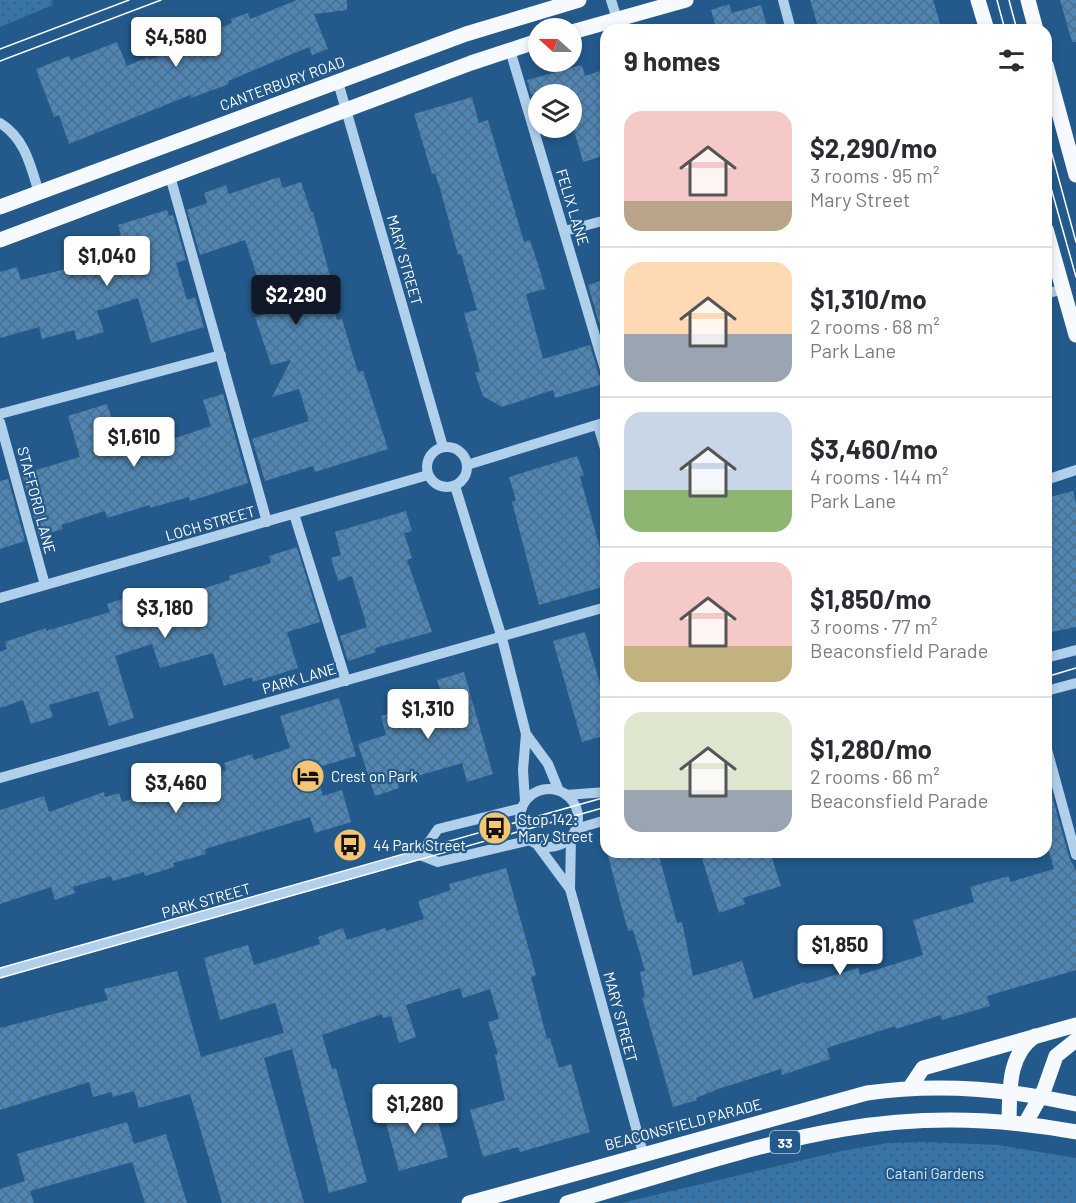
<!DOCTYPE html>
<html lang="en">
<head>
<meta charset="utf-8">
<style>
	body { margin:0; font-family:Barlow,sans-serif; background:#f2f2f3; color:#2b2b33; height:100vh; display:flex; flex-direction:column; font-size:22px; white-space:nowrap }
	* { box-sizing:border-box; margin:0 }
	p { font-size:20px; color:#7c7c81 }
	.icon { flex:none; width:33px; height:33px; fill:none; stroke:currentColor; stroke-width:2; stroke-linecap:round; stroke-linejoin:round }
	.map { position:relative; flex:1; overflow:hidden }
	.drawer { position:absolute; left:600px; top:24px; width:452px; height:834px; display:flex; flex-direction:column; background:#fff; border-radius:18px; box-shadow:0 3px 9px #0003 }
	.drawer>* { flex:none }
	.needle { width:39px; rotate:291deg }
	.tools { position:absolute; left:528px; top:18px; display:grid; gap:12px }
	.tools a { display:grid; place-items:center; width:54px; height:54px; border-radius:50%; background:#fff; box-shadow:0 3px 9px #0003; font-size:30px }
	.price { position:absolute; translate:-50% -51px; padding:0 14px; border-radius:6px; background:#fff; color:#222; font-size:20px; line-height:39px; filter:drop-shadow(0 2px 3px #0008) }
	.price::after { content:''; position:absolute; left:50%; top:36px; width:18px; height:14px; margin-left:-9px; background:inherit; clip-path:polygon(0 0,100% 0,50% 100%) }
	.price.selected { background:#111827; color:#fff }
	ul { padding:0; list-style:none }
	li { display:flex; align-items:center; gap:18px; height:150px; padding:0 24px }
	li+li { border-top:2px solid #e1e1e2 }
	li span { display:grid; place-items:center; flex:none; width:168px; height:120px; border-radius:18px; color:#555 }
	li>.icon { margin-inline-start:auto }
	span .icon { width:72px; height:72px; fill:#fffc; stroke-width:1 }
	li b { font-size:26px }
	h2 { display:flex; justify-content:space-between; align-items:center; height:72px; padding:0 24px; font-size:26px }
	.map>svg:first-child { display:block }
	.green { fill:url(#green-dots) }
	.building { fill:url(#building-cross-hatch) }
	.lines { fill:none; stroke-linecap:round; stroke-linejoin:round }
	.minor { stroke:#b1d0eb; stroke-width:10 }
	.major { stroke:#f6fafe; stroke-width:15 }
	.tram { stroke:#fff; stroke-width:1.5 }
	.labels { text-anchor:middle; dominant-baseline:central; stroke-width:4.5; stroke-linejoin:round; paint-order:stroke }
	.shield { fill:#235a8b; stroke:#bdcedc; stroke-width:1.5 }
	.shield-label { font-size:14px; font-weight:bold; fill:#fff }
	.street-label { font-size:15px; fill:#fff; stroke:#235a8b }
	.poi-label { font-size:15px; fill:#fff; stroke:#235a8b; text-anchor:start }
	.park-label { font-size:15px; fill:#d6e8f8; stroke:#235a8b }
</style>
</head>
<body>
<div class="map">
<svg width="1076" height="1203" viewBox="0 0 1076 1203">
	<defs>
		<pattern id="green-dots" width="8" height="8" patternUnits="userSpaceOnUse" patternTransform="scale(1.5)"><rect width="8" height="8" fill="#3874a8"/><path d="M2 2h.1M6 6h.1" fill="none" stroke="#435e75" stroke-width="1.8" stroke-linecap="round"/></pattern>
		<pattern id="building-cross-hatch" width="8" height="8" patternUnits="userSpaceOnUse" patternTransform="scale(1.5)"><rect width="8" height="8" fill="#5086b4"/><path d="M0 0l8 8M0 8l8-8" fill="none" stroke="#4e6f8a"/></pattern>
	</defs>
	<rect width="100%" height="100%" fill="#235a8b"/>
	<path class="green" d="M0,0H52L53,5L0,27Z
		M926,1142L998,1145L1076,1158V1203H621L841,1151L888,1143Z"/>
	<path class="building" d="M297,0H347V10L314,14L328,49L312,55L309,47L228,81L229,84L191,98L190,95L69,144L59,115L54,117L36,69L69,56L71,60L117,42L127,66L148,57L149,60L213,36L211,31L232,23L231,19L248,13L250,19Z
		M810,0H933L942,30H819Z
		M1060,0H1076V42H1072Z
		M729,4L732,13L761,5L768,30H717L711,10Z
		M582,65L585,76L606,69V155L583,162L572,123V94H531L527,80Z
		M472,97L479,123L488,120L524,242L530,240L541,274L545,289L526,294L543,359L590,345L599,375L606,383L555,398L553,390L502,407L483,396L475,373L480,371L464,313L477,310L461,254L458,255L441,192L435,173L432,174L414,114Z
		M279,177L283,188L301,182L311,212H313L330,276L324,278L337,320L342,319L358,372L363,371L388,449L315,472L313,466L265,481L252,439L309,421L299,389L272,397L291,360L271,365L255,317L274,311L263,277L258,279L245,240L200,255L187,210L207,203L204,193L226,185L229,194Z
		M167,210L169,216L173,215L186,260L176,263L187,300L195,297L204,327L151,343L138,298L97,311L104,332L77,340L74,330L42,339L39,327L0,338V272L17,267L21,280L94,262L89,245L121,235L118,225Z
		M606,279V337H603L588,285Z
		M223,394L248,483L190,501L189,497L150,508V505L107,518L105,511L61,525L63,529L39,536L22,474L80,457L68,416L107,404L116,432L155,420L161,443L211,426L203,400Z
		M577,456L584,475L580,477L606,569V586L539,605L512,502L516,500L509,477Z
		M8,479L25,541L0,549V481Z
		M1073,491L1076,504V627L1046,633V498Z
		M406,511L412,531L404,533L412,558L407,560L432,632L375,648L376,652L348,661L340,636L367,627L352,576L338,581L331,558L341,555L335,532Z
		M297,547L320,622L287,632L298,668L253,682L252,677L224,686L213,653L160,668L152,644L115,656L134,718L109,726L98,691L49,705L53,717L31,724L23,700L0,708V652L7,649L5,642L46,628V631L110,612L107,604L134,595L135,599L164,590L167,600L230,580L229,576L271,563L269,556Z
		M585,632L606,704V735L582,742L553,641Z
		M464,672L493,774L467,782L462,763L397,782L399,788L375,796L358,744L386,735L381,716L443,698L437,680Z
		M339,698L356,756L315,768L323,796L342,790L351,822L315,833L310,817L205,849L206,854L173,863L174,867L145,876L144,872L113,881L111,876L73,887L75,893L55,900L51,887L0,904V810L44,796L49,812L104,792L105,797L119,793L122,802L159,791L158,789L226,770L224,763L252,754L254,760L290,748L280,716Z
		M1048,781L1069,857L1076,871V970L987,996L990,1006L942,1020L941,1015L896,1029L895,1026L827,1048L830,1059L782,1075L781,1069L718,1089L696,1098L697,1100L673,1107L642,998L645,997L640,972L645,971L633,930L628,931L607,852H658L677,923L682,922L693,976L742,961L754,999L805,982L806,984L858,968L860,975L923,955L913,920L974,902L970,887L1009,876L1010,882L1054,869L1046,841V782Z
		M700,852H770L781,886L743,898L745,904L719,913Z
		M506,868L536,975L531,977L547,1039L550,1038L559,1068L571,1064L590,1132L520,1152L518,1147L483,1157L470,1110L505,1100L495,1055L498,1054L488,1022L499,1019L490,989L463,998L460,988L406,1005L416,1037L399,1043L391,1016L383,1018L382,1014L322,1035L332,1069L336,1068L367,1182L329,1193L292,1049L264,1058L304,1203H222L190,1094L139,1108L134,1091L113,1097L112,1092L93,1097L89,1082L0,1110V1028L108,1000L104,989L177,971L201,1057L284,1033L275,1003L220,1020L204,958L248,945L254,965L320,944L318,937L343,928L347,940L385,928L386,931L424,919L418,901L451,890L449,884Z
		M431,1098L448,1157L399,1171L383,1112Z
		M127,1122L134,1144L166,1134L187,1203H145L132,1162L30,1191L34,1203H0V1189L25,1181L17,1154Z"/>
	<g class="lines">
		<path class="minor" d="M611,0L617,19
			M783,0L791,30
			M510,50L606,373
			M338,82L443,447
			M0,123C25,138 31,167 39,193
			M170,176L267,522
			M565,231L606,220
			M1046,294L1063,289
			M0,414L221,355
			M0,422L45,585
			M598,425L606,452
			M427 467a20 20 0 1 1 40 0a20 20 0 1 1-40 0Z
			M467,465L606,422
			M1046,480L1076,470
			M455,486L502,638L526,734L523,770L525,801
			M294,514L346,681
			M0,598L428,475
			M1046,658L1076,650
			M1046,691L1076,683
			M526,734L548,764L559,791
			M1046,746L1076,855
			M0,778L606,607
			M520 818a29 29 0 1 1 58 0a29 29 0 1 1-58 0Z
			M566,795L606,792
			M576,829L606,820
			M571,837L570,889L643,1153
			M536,843L570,889
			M420,855L438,829L522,808
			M0,973L420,855L438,862L531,840"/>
		<path class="major" d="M978,0L987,30
			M1028,0L1036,30
			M572,32L686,0
			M1046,65L1076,175
			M0,207L466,34L579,0
			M1046,229L1076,335
			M0,240L471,63L538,41
			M909,1089L923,1068L1076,1025
			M1009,1122C1010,1092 1007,1055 1035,1036
			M1025,1124L1044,1090L1056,1056L1076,1040
			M469,1203L867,1093C936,1083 1009,1089 1076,1104
			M567,1203C658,1177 750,1145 844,1129C920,1116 1001,1118 1076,1132"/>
		<path class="tram" d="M997,0L1005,30
			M1009,0L1017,30
			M0,49L129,0
			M0,61L161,0
			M1046,132L1076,242
			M1046,170L1076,277
			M1046,677L1076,668
			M0,968L606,797
			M0,978L606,807"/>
	</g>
	<defs>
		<symbol id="hotel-disc" viewBox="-11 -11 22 22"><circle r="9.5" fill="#f6c574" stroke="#235a8b"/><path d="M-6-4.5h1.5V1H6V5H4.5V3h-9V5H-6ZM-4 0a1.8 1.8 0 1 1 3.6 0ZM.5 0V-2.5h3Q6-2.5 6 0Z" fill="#111"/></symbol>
		<symbol id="bus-disc" viewBox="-11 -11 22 22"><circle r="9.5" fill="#f6c574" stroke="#235a8b"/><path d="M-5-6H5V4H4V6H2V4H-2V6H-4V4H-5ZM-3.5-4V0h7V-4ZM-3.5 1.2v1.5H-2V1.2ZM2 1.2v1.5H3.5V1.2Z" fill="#111"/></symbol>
	</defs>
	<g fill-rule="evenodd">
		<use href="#hotel-disc" x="289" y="757" width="38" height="38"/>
		<use href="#bus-disc" x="476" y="809" width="38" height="38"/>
		<use href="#bus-disc" x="331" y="826" width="38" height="38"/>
	</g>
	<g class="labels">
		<rect class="shield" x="770" y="1131" width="30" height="22" rx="4.5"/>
		<g class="shield-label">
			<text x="785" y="1142">33</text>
		</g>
		<g class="street-label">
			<text transform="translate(282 83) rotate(-20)">CANTERBURY ROAD</text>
			<text transform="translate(573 207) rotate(73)">FELIX LANE</text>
			<text transform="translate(405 260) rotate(74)">MARY STREET</text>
			<text transform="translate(37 500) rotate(75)">STAFFORD LANE</text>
			<text transform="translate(210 523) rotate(-16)">LOCH STREET</text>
			<text transform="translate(299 678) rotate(-16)">PARK LANE</text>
			<text transform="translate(206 900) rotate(-16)">PARK STREET</text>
			<text transform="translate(621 1017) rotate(75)">MARY STREET</text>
			<text transform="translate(683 1124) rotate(-15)">BEACONSFIELD PARADE</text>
		</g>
		<g class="poi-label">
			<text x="331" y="776">Crest on Park</text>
			<text x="518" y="819">Stop 142:<tspan x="518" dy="17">Mary Street</tspan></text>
			<text x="373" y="845">44 Park Street</text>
		</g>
		<g class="park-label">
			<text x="935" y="1173">Catani Gardens</text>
		</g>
	</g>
</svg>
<div class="tools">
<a><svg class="needle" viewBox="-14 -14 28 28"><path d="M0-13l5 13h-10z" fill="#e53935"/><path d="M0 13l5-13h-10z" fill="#7c7c81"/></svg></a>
<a><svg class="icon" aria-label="layers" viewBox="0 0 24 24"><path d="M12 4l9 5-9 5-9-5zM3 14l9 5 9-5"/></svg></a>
</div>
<b class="price" style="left:176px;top:68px">$4,580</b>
<b class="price" style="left:107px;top:287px">$1,040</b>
<b class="price selected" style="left:296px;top:326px">$2,290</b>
<b class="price" style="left:134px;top:468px">$1,610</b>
<b class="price" style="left:165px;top:639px">$3,180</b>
<b class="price" style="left:428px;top:740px">$1,310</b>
<b class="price" style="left:176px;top:814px">$3,460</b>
<b class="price" style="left:840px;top:976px">$1,850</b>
<b class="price" style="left:415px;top:1135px">$1,280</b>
<section class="drawer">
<h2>9 homes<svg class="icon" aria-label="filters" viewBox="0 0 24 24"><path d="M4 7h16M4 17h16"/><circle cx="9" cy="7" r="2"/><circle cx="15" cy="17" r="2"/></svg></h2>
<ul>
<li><span style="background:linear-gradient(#f6c9c9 75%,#b9a48a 0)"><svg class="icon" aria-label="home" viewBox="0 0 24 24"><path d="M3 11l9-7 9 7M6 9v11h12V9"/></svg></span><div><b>$2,290/mo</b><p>3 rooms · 95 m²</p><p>Mary Street</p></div></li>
<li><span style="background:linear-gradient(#ffd9b3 60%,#9aa5b1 0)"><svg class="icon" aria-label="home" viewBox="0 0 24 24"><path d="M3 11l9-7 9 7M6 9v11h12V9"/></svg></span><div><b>$1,310/mo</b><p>2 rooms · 68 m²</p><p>Park Lane</p></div></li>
<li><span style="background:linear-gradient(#c9d6e8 65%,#8fb573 0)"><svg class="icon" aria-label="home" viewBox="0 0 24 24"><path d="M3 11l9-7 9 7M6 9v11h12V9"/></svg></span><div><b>$3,460/mo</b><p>4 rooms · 144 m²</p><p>Park Lane</p></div></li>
<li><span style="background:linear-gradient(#f6c9c9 70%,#c2b280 0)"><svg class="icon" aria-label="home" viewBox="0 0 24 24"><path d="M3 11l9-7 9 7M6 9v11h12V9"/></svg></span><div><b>$1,850/mo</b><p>3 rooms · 77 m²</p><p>Beaconsfield Parade</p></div></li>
<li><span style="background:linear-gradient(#dfe7d0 65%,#9aa5b1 0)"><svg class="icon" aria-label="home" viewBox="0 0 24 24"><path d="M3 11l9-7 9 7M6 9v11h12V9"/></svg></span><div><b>$1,280/mo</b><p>2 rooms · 66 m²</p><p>Beaconsfield Parade</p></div></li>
</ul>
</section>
</div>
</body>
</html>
